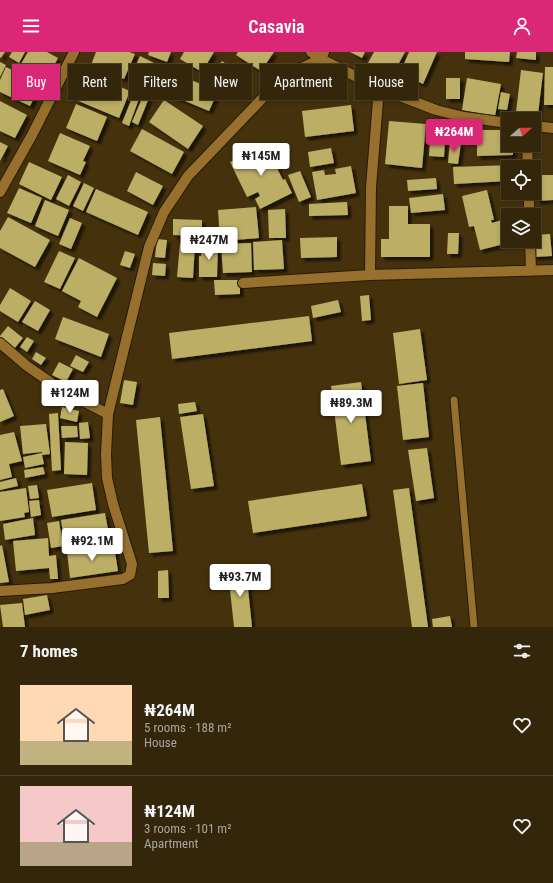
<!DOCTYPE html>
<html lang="en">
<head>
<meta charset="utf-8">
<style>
	body { margin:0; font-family:"Roboto Condensed",sans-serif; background:#3c2e13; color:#f1f3f6; height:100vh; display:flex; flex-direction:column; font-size:15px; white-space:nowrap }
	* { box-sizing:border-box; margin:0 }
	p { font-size:13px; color:#a9a59c }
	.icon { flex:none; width:22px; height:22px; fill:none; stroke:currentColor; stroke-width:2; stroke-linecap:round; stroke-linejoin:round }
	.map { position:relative; height:575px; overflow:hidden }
	.drawer { display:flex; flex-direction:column; background:#34260a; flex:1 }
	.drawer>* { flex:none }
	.guide { position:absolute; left:12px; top:12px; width:529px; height:36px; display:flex; gap:8px }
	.needle { width:26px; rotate:70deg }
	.controls { position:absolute; left:501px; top:60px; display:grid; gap:8px }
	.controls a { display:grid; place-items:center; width:40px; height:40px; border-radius:0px; background:#34260a; box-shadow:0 2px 6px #0003,0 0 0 1px #4e432b; font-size:20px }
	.price { position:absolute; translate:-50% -34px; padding:0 9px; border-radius:4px; background:#fff; color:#222; font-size:13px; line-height:26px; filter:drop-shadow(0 1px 2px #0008) }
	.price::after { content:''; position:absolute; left:50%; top:24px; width:12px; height:9px; margin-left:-6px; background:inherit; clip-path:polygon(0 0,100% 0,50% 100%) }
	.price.on { background:#db2777; color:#fff }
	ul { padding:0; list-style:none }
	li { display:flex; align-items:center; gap:12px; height:100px; padding:0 20px }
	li+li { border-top:1px solid #4e432b }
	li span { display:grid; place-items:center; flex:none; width:112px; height:80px; border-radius:0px; color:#555 }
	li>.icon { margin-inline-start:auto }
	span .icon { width:48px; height:48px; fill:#fffc; stroke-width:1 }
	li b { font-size:17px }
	h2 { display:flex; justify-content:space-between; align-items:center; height:48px; padding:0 20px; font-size:17px }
	.chip { padding:0 14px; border-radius:0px; background:#34260a; box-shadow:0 2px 6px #0003,0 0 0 1px #4e432b; font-size:14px; line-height:36px }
	.chip.on { background:#db2777; color:#fff }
	header { display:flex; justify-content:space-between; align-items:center; height:52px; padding:0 20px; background:#db2777; color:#fff; font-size:18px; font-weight:600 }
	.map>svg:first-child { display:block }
	.building { fill:#bcaf65; filter:url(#shadow) }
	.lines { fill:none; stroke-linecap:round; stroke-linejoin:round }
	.service-casing { stroke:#271b06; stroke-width:9 }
	.minor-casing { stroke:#271b06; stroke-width:12 }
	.service { stroke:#96702c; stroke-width:7 }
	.minor { stroke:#96702c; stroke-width:10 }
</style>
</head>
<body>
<header><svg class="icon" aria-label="menu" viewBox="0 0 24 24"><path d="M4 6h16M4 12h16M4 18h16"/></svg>Casavia<svg class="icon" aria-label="person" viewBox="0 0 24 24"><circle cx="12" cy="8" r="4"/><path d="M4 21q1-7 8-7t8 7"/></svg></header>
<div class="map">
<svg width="553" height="575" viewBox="0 0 553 575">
	<defs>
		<filter id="shadow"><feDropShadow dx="3.5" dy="3.5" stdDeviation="1" flood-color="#0009"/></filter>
	</defs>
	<rect width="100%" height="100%" fill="#45320d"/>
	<path class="building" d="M0,0H5L1,6L0,5Z
		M12,0H25L19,11L9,5Z
		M28,0H47L58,6L44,32L18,17Z
		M96,0H129L135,2L124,27L91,13Z
		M149,0H171L167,10L148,3Z
		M184,0H214L202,20L180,7Z
		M238,0H274L261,19L236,3Z
		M350,0H365L362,6Z
		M374,0H405L392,24L368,11Z
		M409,0H437L423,32L400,21Z
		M465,0H510L509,10L465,7Z
		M517,0H536V8L516,6Z
		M140,4L154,11L146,29L132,22Z
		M222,9L246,26L237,39L212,23Z
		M0,10L6,13L0,25Z
		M6,15L41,32L30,54L0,40V28Z
		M545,15H553V53H544Z
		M521,18L543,21L538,62L516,60Z
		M169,19L218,39L209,59L161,39Z
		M87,21L130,39L119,66L76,48Z
		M446,26H460V47H446Z
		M467,26L501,32L495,64L462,58Z
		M501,40L510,42L507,58L498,57Z
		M134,41L140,44L129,74L122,71Z
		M143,44L149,46L138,73L132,70Z
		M164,48L203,74L188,97L149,70Z
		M0,49L27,63L15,86L0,79Z
		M76,52L107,65L97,89L66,76Z
		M351,53L354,79L305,85L302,59Z
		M389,69L426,72L422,116L385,112Z
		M142,77L184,100L172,122L130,99Z
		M450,78H463L464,87H450Z
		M477,78H508V93H513V103L477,104Z
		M60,81L90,94L83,109L86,110L80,123L48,109Z
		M430,88L445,89L444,105L429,104Z
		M450,89L461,91L458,112L448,111Z
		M0,90L8,94L0,109Z
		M265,93L283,128L285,127L292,141L260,157L255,147L260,144L258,140L247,145L230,110Z
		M331,96L334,111L310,115L308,100Z
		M29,110L62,125L51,148L19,132Z
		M512,113V115H508V129L454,132L453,115Z
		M351,114L356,141L317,148L312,120L324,118L325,123L336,122L335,117Z
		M300,119L311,145L299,150L288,123Z
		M136,120L163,134L153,153L127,139Z
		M68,123L81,130L69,154L56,147Z
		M536,123H553V148L537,149Z
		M436,126L437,137L408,139L407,128Z
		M84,131L94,136L83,159L73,154Z
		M19,136L42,146L31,171L7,161Z
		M96,137L148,160L138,183L86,160Z
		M487,138L494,168H491L492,171L502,168L508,191L480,198L474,174L469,175L462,144Z
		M443,142L445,158L411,161L409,146Z
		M45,148L69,158L58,184L35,174Z
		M347,150L348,163L309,164V152Z
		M389,154H408V172H430V205H381V187H389Z
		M256,155L259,186L220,189L218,158Z
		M285,157L286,186H269L268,158Z
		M8,165L50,188L35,215L0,196V179Z
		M70,166L82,171L71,197L59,192Z
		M173,167L202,168V184L173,183Z
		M448,181H459L458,202H447Z
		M550,182L552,204L533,205L534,183Z
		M337,185V205L301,206L300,186Z
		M157,187L167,188L165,206L155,205Z
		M282,188L284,217L254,218L253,190Z
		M180,191L195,192L193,226L177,225Z
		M251,191L252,220L223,221L221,192Z
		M202,193H218L217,225H199V204H201Z
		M59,199L75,206L60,237L44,230Z
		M125,199L135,202L130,216L120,213Z
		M79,206L117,226L97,265L78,255L81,249L62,239Z
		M153,211L166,212L165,224L152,223Z
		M214,228H240V242L215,243Z
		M10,236L31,249L18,270L0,259V253Z
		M369,243L371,268L362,269L360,244Z
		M338,248L341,260L313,266L311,254Z
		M35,249L50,258L38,279L22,270Z
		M309,264L312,289L172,307L169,281Z
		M63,265L109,282L101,305L55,287Z
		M8,274L23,286L14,297L0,286V284Z
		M420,277L427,328L399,332L393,281Z
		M27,285L34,289L27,300L20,295Z
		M36,300L46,306L41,313L32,307Z
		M76,303L89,310L83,320L70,314Z
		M59,310L73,317L66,330L52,323Z
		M124,328L137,330L133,353L120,351Z
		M361,330L371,409L341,413L331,334Z
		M423,331L429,385L403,388L397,334Z
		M3,337L14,364L0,370V338Z
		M195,350L197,359L179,362L178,352Z
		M62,355L79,359L77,370L60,366Z
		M58,361L61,418L52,419L49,362Z
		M203,362L214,434L191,437L180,365Z
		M160,365L173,499L149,501L136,368Z
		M88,370L90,386L80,387L79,371Z
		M46,372L50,402L42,403L44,412L25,416L23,405L42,401V400L23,402L20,374Z
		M61,374H77L78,385L62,386Z
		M14,380L22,409L9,412L12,425L0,428V383Z
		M65,390L88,391L87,423L64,422Z
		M427,396L434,446L416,449L408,398Z
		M43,415L45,422L25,426L24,418Z
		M16,426L18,434L0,438V430Z
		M92,431L96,458L52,465L47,438Z
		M362,432L367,464L253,481L248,449Z
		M37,433L39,446L30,447L28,434Z
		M26,436L29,460L24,461L25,465L0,469V440Z
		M409,436L428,575H412L393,438Z
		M39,448L41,463L31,465L29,449Z
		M105,461L110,488L65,495L61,468Z
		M33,466L35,483L5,488L3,472Z
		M59,469L63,494L51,496L47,471Z
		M48,486L49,504L56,503L58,527H50L49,516L16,519L13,489Z
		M2,493L9,530L0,531V494Z
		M114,494L118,519L70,526L67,500Z
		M246,517L252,575H234L228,519Z
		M168,518L169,546H158V519Z
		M47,543L50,558L25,563L23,547Z
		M22,551L25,575H3L0,553Z
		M450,564L452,575H433L432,567Z"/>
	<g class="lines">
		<defs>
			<path id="service" d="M454,348L474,575"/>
			<path id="minor" d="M311,0L321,7L379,36L436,58L464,65L508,71
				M534,74L553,76
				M527,93L528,115
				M0,140L32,83L74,0
				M529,141V163
				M530,189L531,219
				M370,223L371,135L379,36
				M243,231L370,223L553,218
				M0,291L27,314L60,337L108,362
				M0,539L52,536L123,527L130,523L132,512L113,452L107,426L106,402L108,362L149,195L164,160L188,124L275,33L297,18L321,7L324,0"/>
		</defs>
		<use href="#service" class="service-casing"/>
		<use href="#minor" class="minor-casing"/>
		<use href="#service" class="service"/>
		<use href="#minor" class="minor"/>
	</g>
</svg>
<div class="controls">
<a><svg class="needle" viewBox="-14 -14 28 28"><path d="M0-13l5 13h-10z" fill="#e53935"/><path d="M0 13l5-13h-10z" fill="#a9a59c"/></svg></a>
<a><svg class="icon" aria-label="locate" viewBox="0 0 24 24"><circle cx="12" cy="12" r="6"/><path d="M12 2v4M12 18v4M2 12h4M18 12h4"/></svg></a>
<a><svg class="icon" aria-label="layers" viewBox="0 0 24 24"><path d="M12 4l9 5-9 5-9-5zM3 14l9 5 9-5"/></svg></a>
</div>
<b class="price on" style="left:454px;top:101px">₦264M</b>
<b class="price" style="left:261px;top:125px">₦145M</b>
<b class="price" style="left:209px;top:209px">₦247M</b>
<b class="price" style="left:70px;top:362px">₦124M</b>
<b class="price" style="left:351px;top:372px">₦89.3M</b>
<b class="price" style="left:92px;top:510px">₦92.1M</b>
<b class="price" style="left:240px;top:546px">₦93.7M</b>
<div class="guide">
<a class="chip on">Buy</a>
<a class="chip">Rent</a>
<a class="chip">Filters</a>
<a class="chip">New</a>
<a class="chip">Apartment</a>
<a class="chip">House</a>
</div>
</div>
<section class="drawer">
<h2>7 homes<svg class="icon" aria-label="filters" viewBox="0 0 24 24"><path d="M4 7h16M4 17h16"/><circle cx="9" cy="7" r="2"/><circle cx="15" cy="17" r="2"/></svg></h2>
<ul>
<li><span style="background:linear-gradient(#ffd9b3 70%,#c2b280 0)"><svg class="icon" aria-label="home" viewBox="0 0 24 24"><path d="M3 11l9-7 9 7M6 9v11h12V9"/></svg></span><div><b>₦264M</b><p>5 rooms · 188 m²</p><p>House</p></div><svg class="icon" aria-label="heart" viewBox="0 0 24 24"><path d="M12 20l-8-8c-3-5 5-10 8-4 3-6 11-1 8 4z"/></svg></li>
<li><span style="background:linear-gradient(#f6c9c9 70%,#b9a48a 0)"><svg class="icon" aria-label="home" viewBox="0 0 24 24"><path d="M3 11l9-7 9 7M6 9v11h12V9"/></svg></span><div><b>₦124M</b><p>3 rooms · 101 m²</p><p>Apartment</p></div><svg class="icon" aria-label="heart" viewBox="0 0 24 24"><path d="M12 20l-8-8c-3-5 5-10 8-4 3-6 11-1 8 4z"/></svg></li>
</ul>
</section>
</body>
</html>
